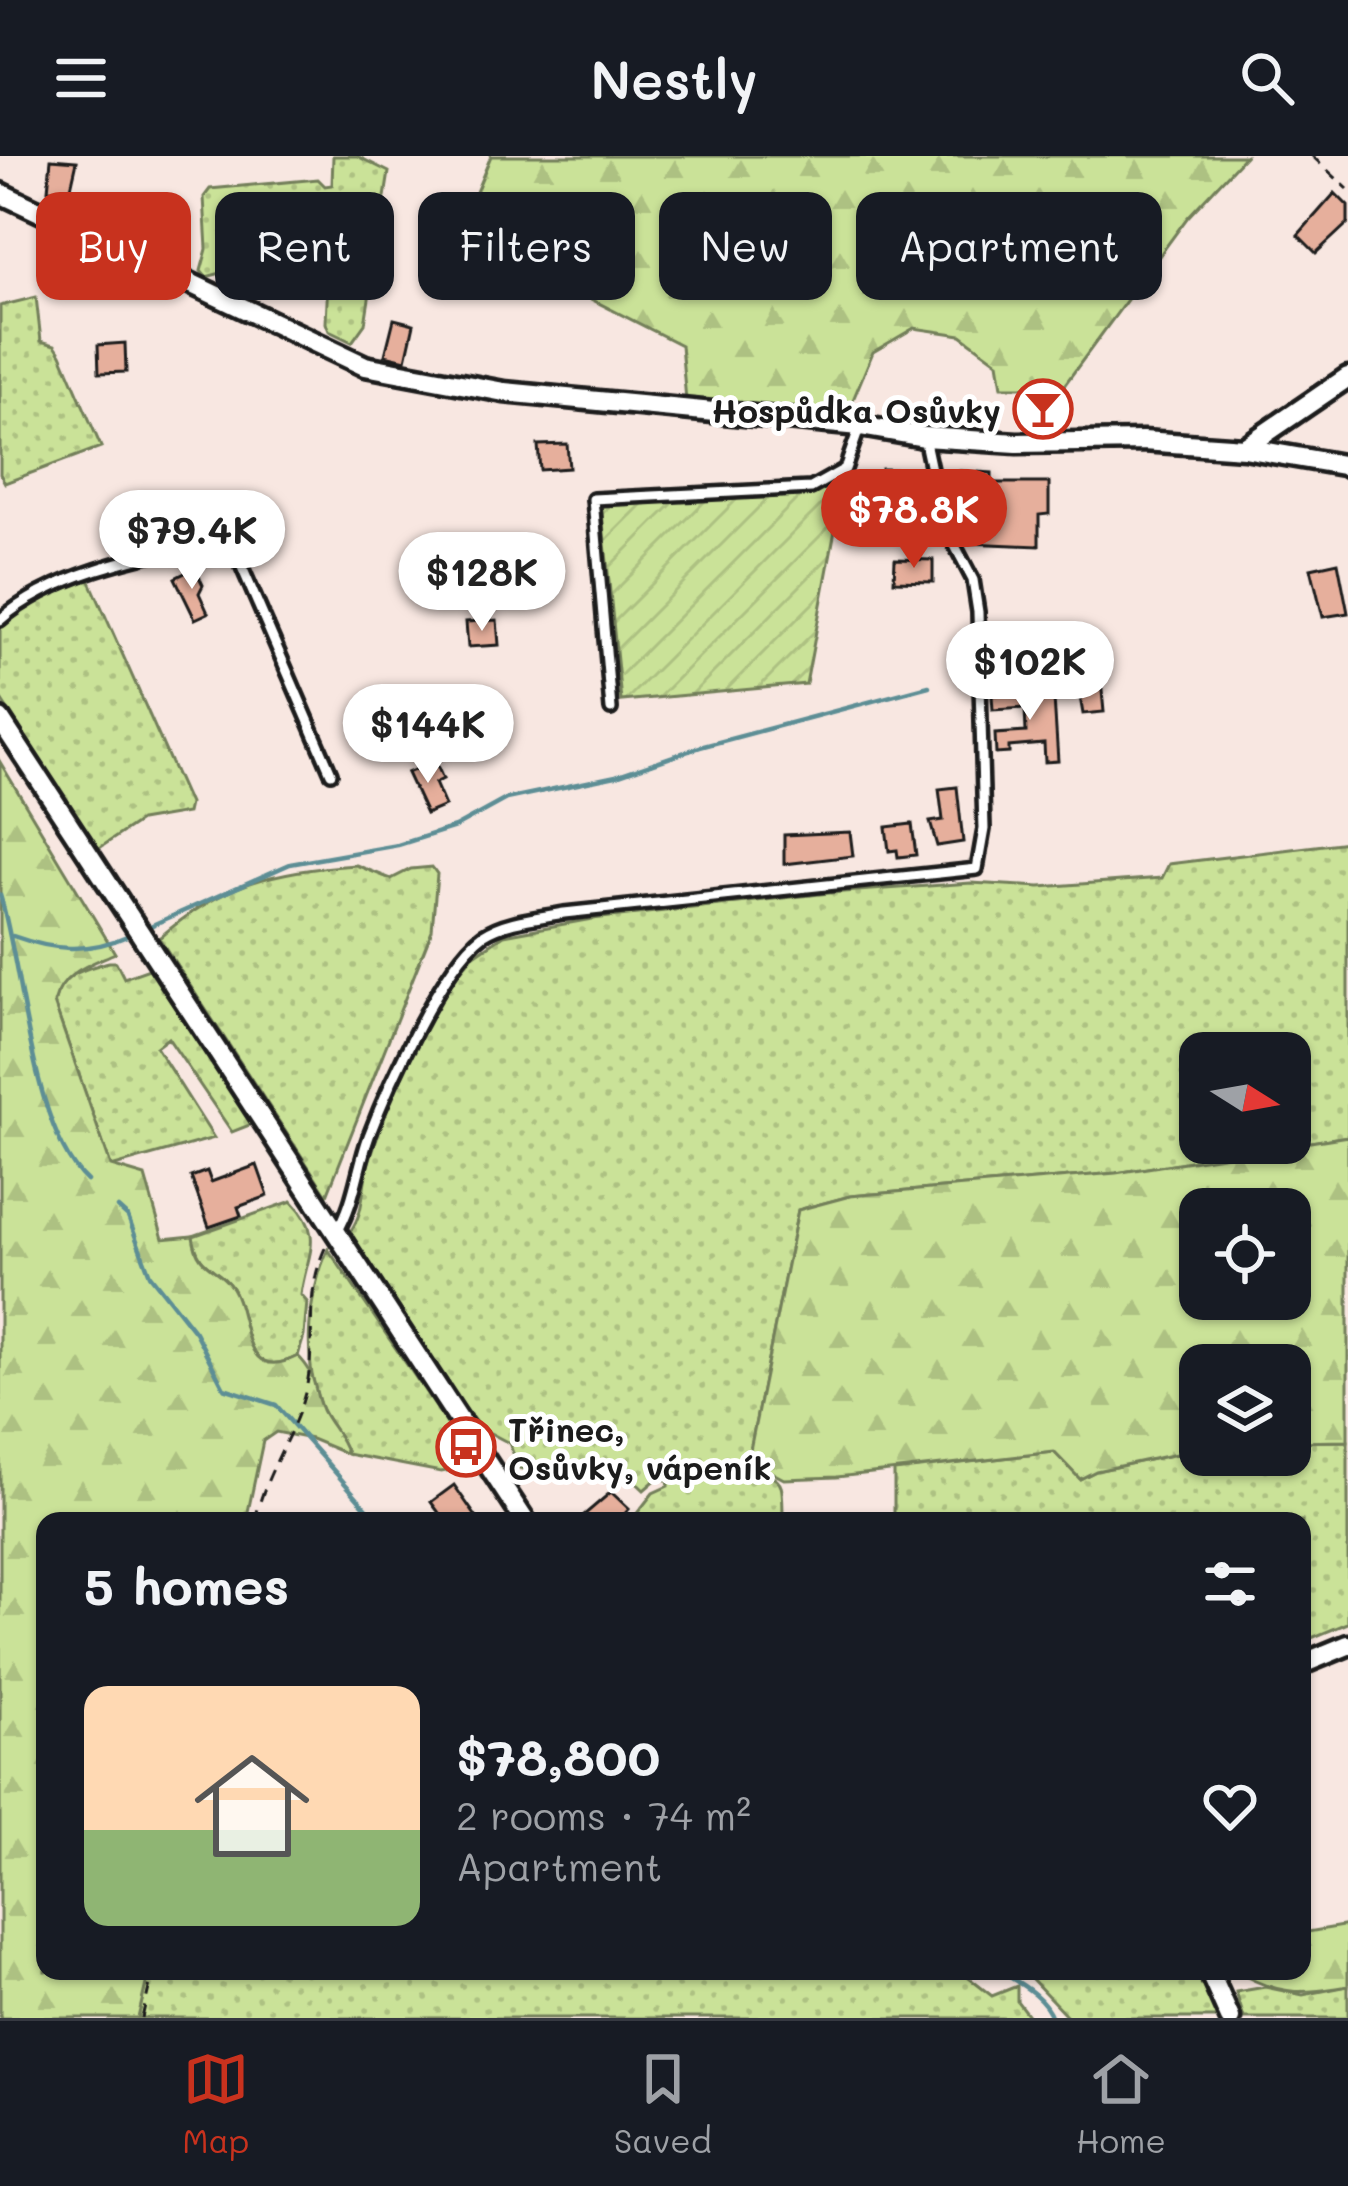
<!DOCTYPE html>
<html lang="en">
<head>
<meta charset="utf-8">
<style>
	body { margin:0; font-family:Mali,sans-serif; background:#242831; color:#f1f3f6; height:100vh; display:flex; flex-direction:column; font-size:45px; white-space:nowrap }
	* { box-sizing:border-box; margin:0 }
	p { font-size:39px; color:#9ea1a6 }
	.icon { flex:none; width:66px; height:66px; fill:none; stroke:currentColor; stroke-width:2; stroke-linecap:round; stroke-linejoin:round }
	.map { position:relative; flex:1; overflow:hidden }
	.details { position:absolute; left:36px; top:1356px; width:1275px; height:468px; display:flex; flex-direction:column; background:#171b24; border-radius:24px; box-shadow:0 3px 9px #0004 }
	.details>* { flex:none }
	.top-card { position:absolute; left:36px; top:36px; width:1278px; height:108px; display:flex; gap:24px }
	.needle { width:78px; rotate:101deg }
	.controls { position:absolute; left:1179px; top:876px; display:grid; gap:24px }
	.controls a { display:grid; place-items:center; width:132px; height:132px; border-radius:24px; background:#171b24; box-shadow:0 3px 9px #0004; font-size:60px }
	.price { position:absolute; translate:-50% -102px; padding:0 27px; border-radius:42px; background:#fff; color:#222; font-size:39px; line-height:78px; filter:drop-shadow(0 3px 6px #0008) }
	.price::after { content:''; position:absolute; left:50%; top:72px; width:36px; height:27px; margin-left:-18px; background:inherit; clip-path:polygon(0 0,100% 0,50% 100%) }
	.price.current { background:#c8321e; color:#fff }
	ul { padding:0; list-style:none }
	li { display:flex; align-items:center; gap:36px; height:300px; padding:0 48px }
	li span { display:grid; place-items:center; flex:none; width:336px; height:240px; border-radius:24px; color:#555 }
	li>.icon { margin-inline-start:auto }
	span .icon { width:144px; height:144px; fill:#fffc; stroke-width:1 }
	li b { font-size:51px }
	h2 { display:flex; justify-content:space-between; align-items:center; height:144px; padding:0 48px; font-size:51px }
	.chip { padding:0 42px; border-radius:24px; background:#171b24; box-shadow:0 3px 9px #0004; font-size:42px; line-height:108px }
	.chip.current { background:#c8321e; color:#fff }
	header { display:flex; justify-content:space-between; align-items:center; height:156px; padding:0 48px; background:#171b24; font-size:54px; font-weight:600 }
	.tabs { display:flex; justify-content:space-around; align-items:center; height:168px; border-top:3px solid #363941; background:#171b24; font-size:33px; color:#9ea1a6 }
	.tabs a { display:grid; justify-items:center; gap:6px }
	.tabs .current { color:#c8321e }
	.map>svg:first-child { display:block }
	.grass { fill:url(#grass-dots); stroke:#737f5a; stroke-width:3; fill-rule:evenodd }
	.forest { fill:url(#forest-firs); stroke:#737f5a; stroke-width:3; fill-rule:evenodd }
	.garden { fill:url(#garden-furrows); stroke:#737f5a; stroke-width:3 }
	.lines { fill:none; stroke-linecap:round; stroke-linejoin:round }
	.stream { stroke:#5d8e95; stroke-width:4.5 }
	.building { fill:#e6af9c; stroke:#1c1c1c; stroke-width:3 }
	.lane-casing { stroke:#1c1c1c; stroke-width:18 }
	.street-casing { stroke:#1c1c1c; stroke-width:27 }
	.path { stroke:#1c1c1c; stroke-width:3; stroke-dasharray:12 9; stroke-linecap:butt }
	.lane { stroke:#fff; stroke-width:9 }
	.street { stroke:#fff; stroke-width:18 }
	.labels { text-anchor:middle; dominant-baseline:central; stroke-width:10; stroke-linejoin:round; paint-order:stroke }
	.poi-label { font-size:33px; font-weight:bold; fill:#1c1c1c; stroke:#fff; text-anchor:end }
</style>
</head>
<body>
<header><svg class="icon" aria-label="menu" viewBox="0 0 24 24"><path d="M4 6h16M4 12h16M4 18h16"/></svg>Nestly<svg class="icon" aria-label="search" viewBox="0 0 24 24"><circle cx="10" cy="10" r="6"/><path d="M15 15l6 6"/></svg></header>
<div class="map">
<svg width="1348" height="1862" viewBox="0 0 1348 1862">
	<defs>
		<pattern id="grass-dots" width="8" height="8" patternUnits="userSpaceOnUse" patternTransform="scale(3)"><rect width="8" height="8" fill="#cae298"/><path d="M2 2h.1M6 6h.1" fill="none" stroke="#adc182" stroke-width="1.8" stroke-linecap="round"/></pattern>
		<pattern id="forest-firs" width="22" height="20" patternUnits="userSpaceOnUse" patternTransform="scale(3)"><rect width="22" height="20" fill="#cae298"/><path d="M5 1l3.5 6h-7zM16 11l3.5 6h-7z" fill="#adc182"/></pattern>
		<pattern id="garden-furrows" width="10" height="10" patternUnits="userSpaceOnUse" patternTransform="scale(3)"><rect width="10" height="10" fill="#cae298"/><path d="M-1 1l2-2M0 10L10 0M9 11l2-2" fill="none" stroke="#adc182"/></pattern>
	</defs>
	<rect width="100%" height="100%" fill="#f8e7e1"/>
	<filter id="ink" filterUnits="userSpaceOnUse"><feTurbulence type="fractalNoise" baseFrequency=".00833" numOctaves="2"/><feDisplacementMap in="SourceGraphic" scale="24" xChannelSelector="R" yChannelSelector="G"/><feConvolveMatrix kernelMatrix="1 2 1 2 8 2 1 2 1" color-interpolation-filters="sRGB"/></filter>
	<g filter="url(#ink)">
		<path class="grass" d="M333,0H357L389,16L365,168L352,186L329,175L326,167L332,38L328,39L326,66L322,70L272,75L266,116L242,114L238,119L221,117L206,121L201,115L207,93L204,41L210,33L318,23L325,30L332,29Z
			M36,141L41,185L55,189L61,198L101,291L5,327L0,318V150Z
			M89,423L189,648L187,657L140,665L98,693L0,542V472L25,449Z
			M1348,686V980L1116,1017L850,1040L798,1054L748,1304C782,1333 783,1312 783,1365H631L653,1337L668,1330V1325L659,1321L644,1334L627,1318L545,1319L519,1312L509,1287L479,1271L433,1208L350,1076C366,1053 361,1032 369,1006C389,940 421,869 462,813L473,800L504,779L592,763L829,737L971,727L1040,731L1162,722L1169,708ZM1200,897H1290V987H1200Z
			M356,709L391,723L411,713L432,711L437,718L432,774L327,1039L159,782C221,728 274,714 356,709Z
			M109,806H116L124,822L149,813L252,968L232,976L168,882L156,891L214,982L111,1011L54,847C62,817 82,814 109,806Z
			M292,1045C326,1080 306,1099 301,1139L307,1146L304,1180L298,1200C240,1230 250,1160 232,1132C217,1109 198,1115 193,1080Z
			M328,1093L476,1310L441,1316L347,1298C341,1279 327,1267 320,1249C302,1200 308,1139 328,1093Z
			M1348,1285V1467L1302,1486V1365H894V1315L1054,1296L1080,1323L1096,1315L1200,1293V1299H1290V1286Z
			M149,1815H960L992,1840L1017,1830V1845L1030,1862H138Z
			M1052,1815H1198L1220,1862H1069L1032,1823Z
			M1348,1830V1862H1244L1236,1836L1265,1831L1303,1839Z"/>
		<path class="forest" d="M491,0H1245L1187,62L1063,231H1002L998,206L961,179L914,172L873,196L845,263L686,244L681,189L473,83L471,48Z
			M0,606L115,797C89,809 62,816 54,847L111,1010L145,1020L163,1083L193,1080C197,1115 217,1109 232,1132C250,1160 240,1230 298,1200C318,1220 312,1230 322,1254C330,1270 342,1280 347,1298L311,1283L276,1276L263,1285L246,1365H45V1815H149L138,1862H0Z
			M1348,980V1285L1290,1286V1209H1200V1293L1096,1315L1080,1323L1054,1296L837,1321L784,1323L748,1304L798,1054L850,1040L1116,1017ZM1290,1053V1143H1200V1053Z
			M1348,1769V1830C1306,1837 1285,1841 1245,1820L1244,1815H1302V1777Z"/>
		<path class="garden" d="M843,332L806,528L621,545L601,347Z"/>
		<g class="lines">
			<path class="stream" d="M0,739C23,814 31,973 87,1025
				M150,770L290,708L398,689L455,671L506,643L616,620L700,591L929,530
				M13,780C52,794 87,798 127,780
				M118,1052L128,1061L150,1119L195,1176L224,1232L276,1249L378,1365
				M1000,1815C1019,1827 1045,1840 1052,1862"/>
		</g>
		<path class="building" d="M51,3L77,5L70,36L48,34Z
			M1335,37L1348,50V67L1316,97L1298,79Z
			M394,163L414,168L406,204L385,199Z
			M125,187L126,216L99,217L98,189Z
			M1031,239H1056V267H1030Z
			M567,288L569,312L540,314L538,289Z
			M882,313L916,314L911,358L895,357L896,335L881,334Z
			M960,315L992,317V327H1049V358L1039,359V390L968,387V340L959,339Z
			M895,403L933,404V426L894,425Z
			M1338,406L1348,457L1323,461L1311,412Z
			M195,412L203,429L199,437L208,457L195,463L175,422Z
			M497,464L499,489L468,491L466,466Z
			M1100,514L1104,556L1083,558L1076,518Z
			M1047,536V543H1054L1058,605L1045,606L1044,588L1009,591V597L996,598L995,578L1026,576L1025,552L993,554L992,539Z
			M435,605L443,623L435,627L445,650L426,658L407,617Z
			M957,631L963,686L937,690L930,666L943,664L939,633Z
			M912,668L916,699L898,701L897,694L889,695L886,671Z
			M850,676L853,700L784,708V679Z
			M257,1009L268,1040L238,1051L241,1060L209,1071L191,1021L207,1015L211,1026Z
			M454,1329L479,1365H445L431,1346Z
			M611,1336L629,1353L618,1365H577Z"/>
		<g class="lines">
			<defs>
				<path id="lane" d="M0,464C57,414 156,397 229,381L331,617
					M611,553L593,343L811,332L845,313L860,270
					M337,1076C355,1046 357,1013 369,980C388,930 442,809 483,779C506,764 538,762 564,757L977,713L984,673L978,456L973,424L942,365L924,281"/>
				<path id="street" d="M0,37L365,210L504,236L860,270L924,281L1017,287L1143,285L1244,292L1348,310
					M1244,292L1348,221
					M0,563L525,1365
					M1302,1508L1348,1489
					M1209,1815L1230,1862"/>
			</defs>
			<use href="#lane" class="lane-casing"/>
			<use href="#street" class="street-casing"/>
			<path class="path" d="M1312,0L1348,33
				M255,1365C265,1314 300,1272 308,1223C316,1175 304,1140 325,1092
				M142,1862L153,1815"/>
			<use href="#lane" class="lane"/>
			<use href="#street" class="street"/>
		</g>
	</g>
	<defs>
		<symbol id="bar-ring" viewBox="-11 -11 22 22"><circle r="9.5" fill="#fff" stroke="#c8321e" stroke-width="1.5"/><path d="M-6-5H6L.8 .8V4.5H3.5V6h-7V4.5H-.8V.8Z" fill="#c8321e"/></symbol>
		<symbol id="bus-ring" viewBox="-11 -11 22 22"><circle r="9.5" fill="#fff" stroke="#c8321e" stroke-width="1.5"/><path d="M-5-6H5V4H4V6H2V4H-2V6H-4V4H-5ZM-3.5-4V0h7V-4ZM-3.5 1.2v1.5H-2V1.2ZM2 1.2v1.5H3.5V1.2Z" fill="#c8321e"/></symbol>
	</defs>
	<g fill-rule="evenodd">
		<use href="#bar-ring" x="1010" y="220" width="66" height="66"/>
		<use href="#bus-ring" x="433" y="1258" width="66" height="66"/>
	</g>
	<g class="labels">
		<g class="poi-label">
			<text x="1001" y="253">Hospůdka Osůvky</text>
			<text x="508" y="1272" text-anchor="start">Třinec,<tspan x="508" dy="38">Osůvky, vápeník</tspan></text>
		</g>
	</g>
</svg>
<div class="controls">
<a><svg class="needle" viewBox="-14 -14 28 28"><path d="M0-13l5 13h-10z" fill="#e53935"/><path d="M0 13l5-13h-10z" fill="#9ea1a6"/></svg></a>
<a><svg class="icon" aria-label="locate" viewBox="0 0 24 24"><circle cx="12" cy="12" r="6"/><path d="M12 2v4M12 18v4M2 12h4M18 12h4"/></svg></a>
<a><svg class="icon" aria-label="layers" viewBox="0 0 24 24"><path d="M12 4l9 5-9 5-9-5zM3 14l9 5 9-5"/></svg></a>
</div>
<b class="price current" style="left:914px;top:415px">$78.8K</b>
<b class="price" style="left:192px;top:436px">$79.4K</b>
<b class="price" style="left:482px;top:478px">$128K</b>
<b class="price" style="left:1030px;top:567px">$102K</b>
<b class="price" style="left:428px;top:630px">$144K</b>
<div class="top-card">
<a class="chip current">Buy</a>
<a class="chip">Rent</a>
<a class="chip">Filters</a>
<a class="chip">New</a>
<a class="chip">Apartment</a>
</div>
<section class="details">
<h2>5 homes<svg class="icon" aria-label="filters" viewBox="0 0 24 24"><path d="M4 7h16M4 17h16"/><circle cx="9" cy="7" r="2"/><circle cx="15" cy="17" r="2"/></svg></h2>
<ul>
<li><span style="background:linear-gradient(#ffd9b3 60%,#8fb573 0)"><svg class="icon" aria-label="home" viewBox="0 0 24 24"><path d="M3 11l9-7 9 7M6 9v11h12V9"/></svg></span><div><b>$78,800</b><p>2 rooms · 74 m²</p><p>Apartment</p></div><svg class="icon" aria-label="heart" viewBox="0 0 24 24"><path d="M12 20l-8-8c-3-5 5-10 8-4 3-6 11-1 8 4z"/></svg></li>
</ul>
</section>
</div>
<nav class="tabs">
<a class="current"><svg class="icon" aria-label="map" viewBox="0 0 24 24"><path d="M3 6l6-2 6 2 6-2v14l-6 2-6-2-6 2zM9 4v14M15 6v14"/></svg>Map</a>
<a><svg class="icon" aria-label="saved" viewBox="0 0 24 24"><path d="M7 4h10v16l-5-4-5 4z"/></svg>Saved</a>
<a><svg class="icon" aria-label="home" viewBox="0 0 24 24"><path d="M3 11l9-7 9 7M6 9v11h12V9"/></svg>Home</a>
</nav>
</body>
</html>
